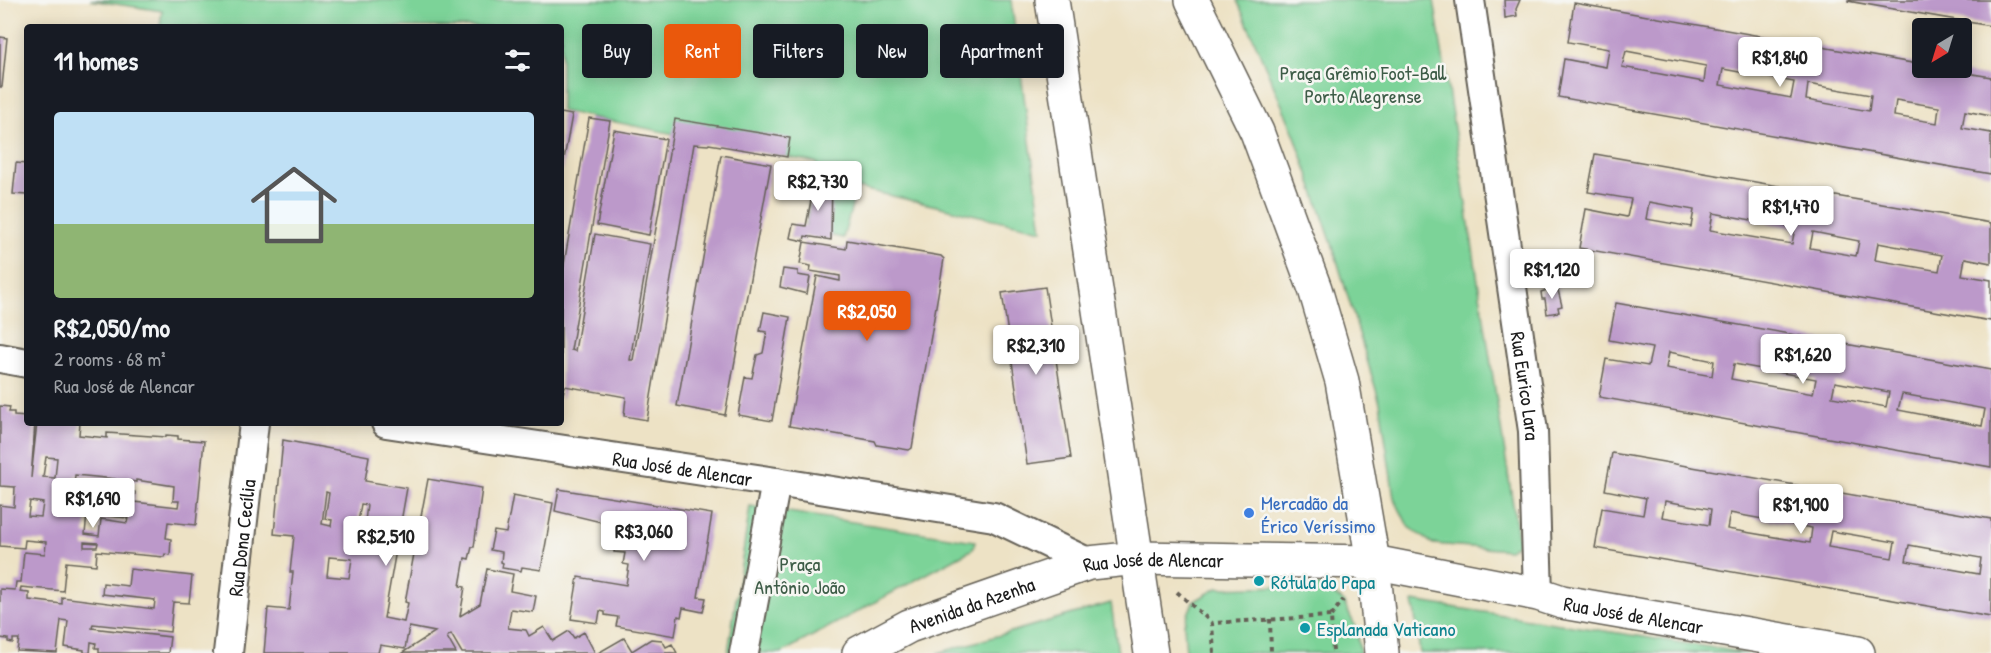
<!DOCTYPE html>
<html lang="en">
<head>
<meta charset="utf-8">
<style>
	body { margin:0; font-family:"Patrick Hand",sans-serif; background:#242831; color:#f1f3f6; height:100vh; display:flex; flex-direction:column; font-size:22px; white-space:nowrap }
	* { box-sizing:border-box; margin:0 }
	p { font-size:20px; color:#9ea1a6 }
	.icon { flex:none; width:33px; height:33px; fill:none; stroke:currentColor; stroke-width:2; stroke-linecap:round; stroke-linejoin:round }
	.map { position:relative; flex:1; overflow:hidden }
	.details { position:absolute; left:24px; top:24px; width:540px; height:402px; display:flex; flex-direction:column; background:#171b24; border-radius:6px; box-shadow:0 3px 15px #0003 }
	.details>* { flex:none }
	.guide { position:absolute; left:582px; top:24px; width:570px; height:54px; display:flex; gap:12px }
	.needle { width:39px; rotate:218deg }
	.controls { position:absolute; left:1912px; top:18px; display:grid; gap:12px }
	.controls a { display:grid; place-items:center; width:60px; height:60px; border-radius:6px; background:#171b24; box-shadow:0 3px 15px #0003; font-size:30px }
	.price { position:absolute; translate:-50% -51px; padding:0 14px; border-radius:6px; background:#fff; color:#222; font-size:20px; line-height:39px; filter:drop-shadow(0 2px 3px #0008) }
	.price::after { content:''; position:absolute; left:50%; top:36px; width:18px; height:14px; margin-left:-9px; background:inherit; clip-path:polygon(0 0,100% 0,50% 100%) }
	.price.current { background:#ea580c; color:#fff }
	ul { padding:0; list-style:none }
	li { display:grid; align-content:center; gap:12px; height:318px; padding:0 30px }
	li+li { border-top:2px solid #363941 }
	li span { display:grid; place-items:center; height:186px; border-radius:6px; color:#555 }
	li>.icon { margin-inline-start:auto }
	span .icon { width:108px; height:108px; fill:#fffc; stroke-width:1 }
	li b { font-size:26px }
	h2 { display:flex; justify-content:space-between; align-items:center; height:72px; padding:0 30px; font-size:26px }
	.chip { padding:0 21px; border-radius:6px; background:#171b24; box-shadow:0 3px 15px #0003; font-size:21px; line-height:54px }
	.chip.current { background:#ea580c; color:#fff }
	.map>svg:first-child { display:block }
	.green { fill:#7bd398; stroke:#4c785a; stroke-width:1.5 }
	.building { fill:#bc99ca; fill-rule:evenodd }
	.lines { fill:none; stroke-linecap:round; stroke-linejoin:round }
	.street-casing { stroke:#656157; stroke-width:32 }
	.secondary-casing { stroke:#656157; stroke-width:36 }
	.path { stroke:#656157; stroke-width:4; stroke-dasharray:4.5 4.5; stroke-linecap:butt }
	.street { stroke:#fff; stroke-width:28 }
	.secondary { stroke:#fff; stroke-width:33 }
	.shop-dot { fill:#3f7fe0; stroke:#f6f6f2; stroke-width:2 }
	.culture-dot { fill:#0f9aa8; stroke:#f6f6f2; stroke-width:2 }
	.labels { text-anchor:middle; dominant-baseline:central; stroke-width:5; stroke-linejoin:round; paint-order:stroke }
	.park-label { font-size:20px; fill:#3d5c47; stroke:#f6f6f2 }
	.street-label { font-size:20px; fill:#1c1c1c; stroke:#f6f6f2 }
	.shop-label { font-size:20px; fill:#366cbe; stroke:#f6f6f2; text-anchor:start }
	.culture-label { font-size:20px; fill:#0d838f; stroke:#f6f6f2; text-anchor:start }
</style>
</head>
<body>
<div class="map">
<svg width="1991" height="653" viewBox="0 0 1991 653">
	<rect width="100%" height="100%" fill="#f6f6f2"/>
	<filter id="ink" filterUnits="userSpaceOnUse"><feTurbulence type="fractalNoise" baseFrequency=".0167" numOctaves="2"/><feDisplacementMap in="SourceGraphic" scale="12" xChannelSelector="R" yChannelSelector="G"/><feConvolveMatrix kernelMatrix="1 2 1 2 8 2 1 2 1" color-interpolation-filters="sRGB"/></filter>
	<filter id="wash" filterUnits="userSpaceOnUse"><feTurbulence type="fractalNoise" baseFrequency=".008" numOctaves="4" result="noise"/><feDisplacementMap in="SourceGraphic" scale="24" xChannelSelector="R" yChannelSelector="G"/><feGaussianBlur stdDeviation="1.35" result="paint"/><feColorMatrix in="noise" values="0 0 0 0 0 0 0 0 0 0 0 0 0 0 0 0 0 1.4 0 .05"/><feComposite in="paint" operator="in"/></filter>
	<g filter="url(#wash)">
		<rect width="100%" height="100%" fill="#ede2c5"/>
		<path class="green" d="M90,0H1011L1042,230L857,188L843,238L805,230L817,163L561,111V27H160L162,11Z
			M1237,0H1434L1519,543L1509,550L1433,544L1408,526L1394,498L1380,403L1332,244L1295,136Z
			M750,506L975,541L973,549L781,653H728Z
			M1322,585L1343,601L1356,628L1360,653H1186L1184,624L1193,602L1217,588Z
			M1413,601L1747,653H1420Z
			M1111,603L1118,653H938Z"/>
		<g id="blocks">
			<path class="building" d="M1504,0H1520L1516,9L1517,16L1505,18Z
				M1848,0H1991V26L1848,1Z
				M1574,3L1923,65V68H1936L1991,77V116L1965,111L1962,128L1991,133V174L1558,97L1564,59L1606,67L1609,49L1568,42ZM1626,51L1706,66L1704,82L1622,67ZM1723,69L1794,82L1791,98L1720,85ZM1808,84L1871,95L1869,111L1806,100ZM1896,100L1939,107L1937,123L1894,116Z
				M0,37L7,38L2,87H0Z
				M561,113L572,115L562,170H561Z
				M589,118L610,121L571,350L575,351L595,234L650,244L630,360H633L675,119L790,138L787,157L709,144L708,145L694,144L647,420L624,416L626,397L565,386L561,402V282Z
				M614,130L666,139L649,235L597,225Z
				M1595,154L1991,223V263L1965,258L1962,275L1991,280V321L1579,248L1586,209L1627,217L1631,199L1588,192ZM1649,202L1694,210L1691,227L1646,219ZM1713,213L1795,228L1792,244L1710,230ZM1813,232L1859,241L1856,256L1810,248ZM1878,243L1942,255L1939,271L1875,260Z
				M721,155L771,164L725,415L677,406Z
				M16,163L27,164V195L13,194Z
				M816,175H832L831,240L805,236L804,241L790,238L793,224L806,226Z
				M847,240L941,256L944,259L912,448L909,450L877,445L875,441L789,426L817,276L840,281V276L810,271L811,266L800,264L804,242L846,249Z
				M783,269L798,271V275L810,277L807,294L780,287Z
				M1557,286L1562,306L1558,307L1559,312L1547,314L1545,299H1542L1541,292Z
				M1045,287L1071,458L1027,464L1002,293Z
				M1616,303L1991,370V467L1599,397L1606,359L1648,366L1652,348L1609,340ZM1669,352L1714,361L1712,376L1666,368ZM1734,364L1816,379L1813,394L1731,379ZM1835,382L1889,392L1886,407L1832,397ZM1902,394L1985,409L1982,426L1898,410Z
				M764,312L790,317L772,421L738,415L745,377L752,378L757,355L763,353L767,332L760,331Z
				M0,406L10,407L9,412H14V416L27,417V423H35L31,478L37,423H80L79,435L107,438V433L166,437V435L178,436V439L204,441L196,525L168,522L166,538L171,539L170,555L165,554L164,557L97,551L96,565L66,562L63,591L21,587L20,592L29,593V600L62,604V597L154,609L155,600L102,594L103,583L128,586L130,569L192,576L189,603L173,602L170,632L93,624L92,628L170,637L168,653H99V648H95L96,643L91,642L90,653H84V650L65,647L68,621L61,620L57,653L17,651L19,639H13V643L8,642V639L0,638V589L15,590L16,582H21L24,552L45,554L46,542L25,540L24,548L0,546V505L14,507L15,487L0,486ZM46,457L57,458L55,478L43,477ZM75,475L115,479L114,489H109L107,509L86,507L85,514L71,513ZM136,480L174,486L173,501H179L178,507L134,502L135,492L129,491L130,481L136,482ZM30,501L43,503L41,517L28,516ZM87,514L128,518L127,523L101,519L99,536L85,534ZM84,542L98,543L97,547H84Z
				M283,440L369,456L365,481L407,488L384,618L404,622L408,603L405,602L428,479L482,488L474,547H472L469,559L465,558L460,586L465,587L460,616L480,604L487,569L513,574L510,591L536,596L533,612L511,609L508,628L526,630L529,636L544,627L553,641L569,631L574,638L584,632L595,653H462L451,634L447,637L456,653H402L435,632L409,627L405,649L380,645L378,653H264L268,608L289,610L293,572H290L294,536L274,534ZM326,492L329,493L325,519L332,520L331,526L322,524ZM361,504L367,505L364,529L357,528ZM329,557L352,559L349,578L327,576Z
				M1612,453L1991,519V617L1595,548L1602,508L1643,515L1646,498L1605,490ZM1665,501L1711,509L1709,525L1662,517ZM1730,513L1812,528L1810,543L1727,529ZM1831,531L1895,542L1892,558L1828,547ZM1909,545L1981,558L1979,574L1906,561Z
				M559,489L712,514L698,597L706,598L703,612L683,608L681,617L678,616L675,636L616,626L618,617L605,615V612L600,611L598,623L571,619L578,577L626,585L629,565L623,564L625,553L614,552L618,526L555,511Z
				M513,495L553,503L541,570L522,567L521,571L502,568L503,563L501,562L502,552L490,550L494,531L506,533Z
				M624,638L632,651L651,639L662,640L666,647L672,644L677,653H598Z"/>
		</g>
	</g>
	<g filter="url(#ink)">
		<use href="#blocks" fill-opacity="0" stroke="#656157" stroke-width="1.5"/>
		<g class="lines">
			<defs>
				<g id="street">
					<path id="s1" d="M1470,0L1533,431L1538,594"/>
					<path d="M0,358L27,363"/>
					<path id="s2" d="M386,423L776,482L994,517L1089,563"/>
					<path id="s3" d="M228,653L254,423"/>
					<path d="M744,653L776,482"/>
				</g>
				<g id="secondary">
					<path d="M1052,0L1151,653"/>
					<path d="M1192,0L1257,132L1315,289L1342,381L1373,562L1382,653"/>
					<path id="s4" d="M859,653L909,626L1089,563L1138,558L1373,562L1538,594L1562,602L1858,653"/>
				</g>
			</defs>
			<use href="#street" class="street-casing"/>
			<use href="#secondary" class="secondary-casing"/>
			<path class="path" d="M1177,592L1212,623
				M1331,616L1343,600
				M1270,619L1271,653
				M1214,653L1212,623L1331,616L1333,653"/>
			<use href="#street" class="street"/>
			<use href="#secondary" class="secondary"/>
		</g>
	</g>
	<circle class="shop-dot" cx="1249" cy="513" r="6"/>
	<g class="culture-dot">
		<circle cx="1259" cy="581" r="6"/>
		<circle cx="1305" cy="628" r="6"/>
	</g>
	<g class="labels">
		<g class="park-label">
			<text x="1363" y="72">Praça Grêmio Foot-Ball<tspan x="1363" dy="23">Porto Alegrense</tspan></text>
			<text x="800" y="563">Praça<tspan x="800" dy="23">Antônio João</tspan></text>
		</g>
		<g class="street-label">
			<text stroke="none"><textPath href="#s1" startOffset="390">Rua Eurico Lara</textPath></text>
			<text stroke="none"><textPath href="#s2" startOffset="300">Rua José de Alencar</textPath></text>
			<text stroke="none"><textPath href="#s3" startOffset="116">Rua Dona Cecília</textPath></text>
			<text stroke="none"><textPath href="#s4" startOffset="312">Rua José de Alencar</textPath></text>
			<text stroke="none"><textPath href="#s4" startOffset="123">Avenida da Azenha</textPath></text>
			<text stroke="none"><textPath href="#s4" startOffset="798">Rua José de Alencar</textPath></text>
		</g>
		<g class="shop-label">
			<text x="1261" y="502">Mercadão da<tspan x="1261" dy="23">Érico Veríssimo</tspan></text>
		</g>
		<g class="culture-label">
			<text x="1271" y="581">Rótula do Papa</text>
			<text x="1317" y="628">Esplanada Vaticano</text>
		</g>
	</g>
</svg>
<div class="controls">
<a><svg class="needle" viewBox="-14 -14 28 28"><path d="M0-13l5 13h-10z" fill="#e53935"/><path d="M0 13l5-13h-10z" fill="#9ea1a6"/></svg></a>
</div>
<b class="price" style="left:1780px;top:88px">R$1,840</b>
<b class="price" style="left:818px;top:212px">R$2,730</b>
<b class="price" style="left:1791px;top:237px">R$1,470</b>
<b class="price" style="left:1552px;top:300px">R$1,120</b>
<b class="price current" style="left:867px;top:342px">R$2,050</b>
<b class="price" style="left:1036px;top:376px">R$2,310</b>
<b class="price" style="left:1803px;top:385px">R$1,620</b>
<b class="price" style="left:93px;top:529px">R$1,690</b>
<b class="price" style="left:1801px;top:535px">R$1,900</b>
<b class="price" style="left:644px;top:562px">R$3,060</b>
<b class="price" style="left:386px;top:567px">R$2,510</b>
<div class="guide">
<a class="chip">Buy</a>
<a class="chip current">Rent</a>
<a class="chip">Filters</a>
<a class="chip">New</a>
<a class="chip">Apartment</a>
</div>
<section class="details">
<h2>11 homes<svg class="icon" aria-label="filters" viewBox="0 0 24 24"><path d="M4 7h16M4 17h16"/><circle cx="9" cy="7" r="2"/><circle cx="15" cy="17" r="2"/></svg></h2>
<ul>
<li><span style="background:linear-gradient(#bfe0f5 60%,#8fb573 0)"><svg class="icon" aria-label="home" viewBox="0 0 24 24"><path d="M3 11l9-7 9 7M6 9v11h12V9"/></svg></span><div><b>R$2,050/mo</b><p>2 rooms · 68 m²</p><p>Rua José de Alencar</p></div></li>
</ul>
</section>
</div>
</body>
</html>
